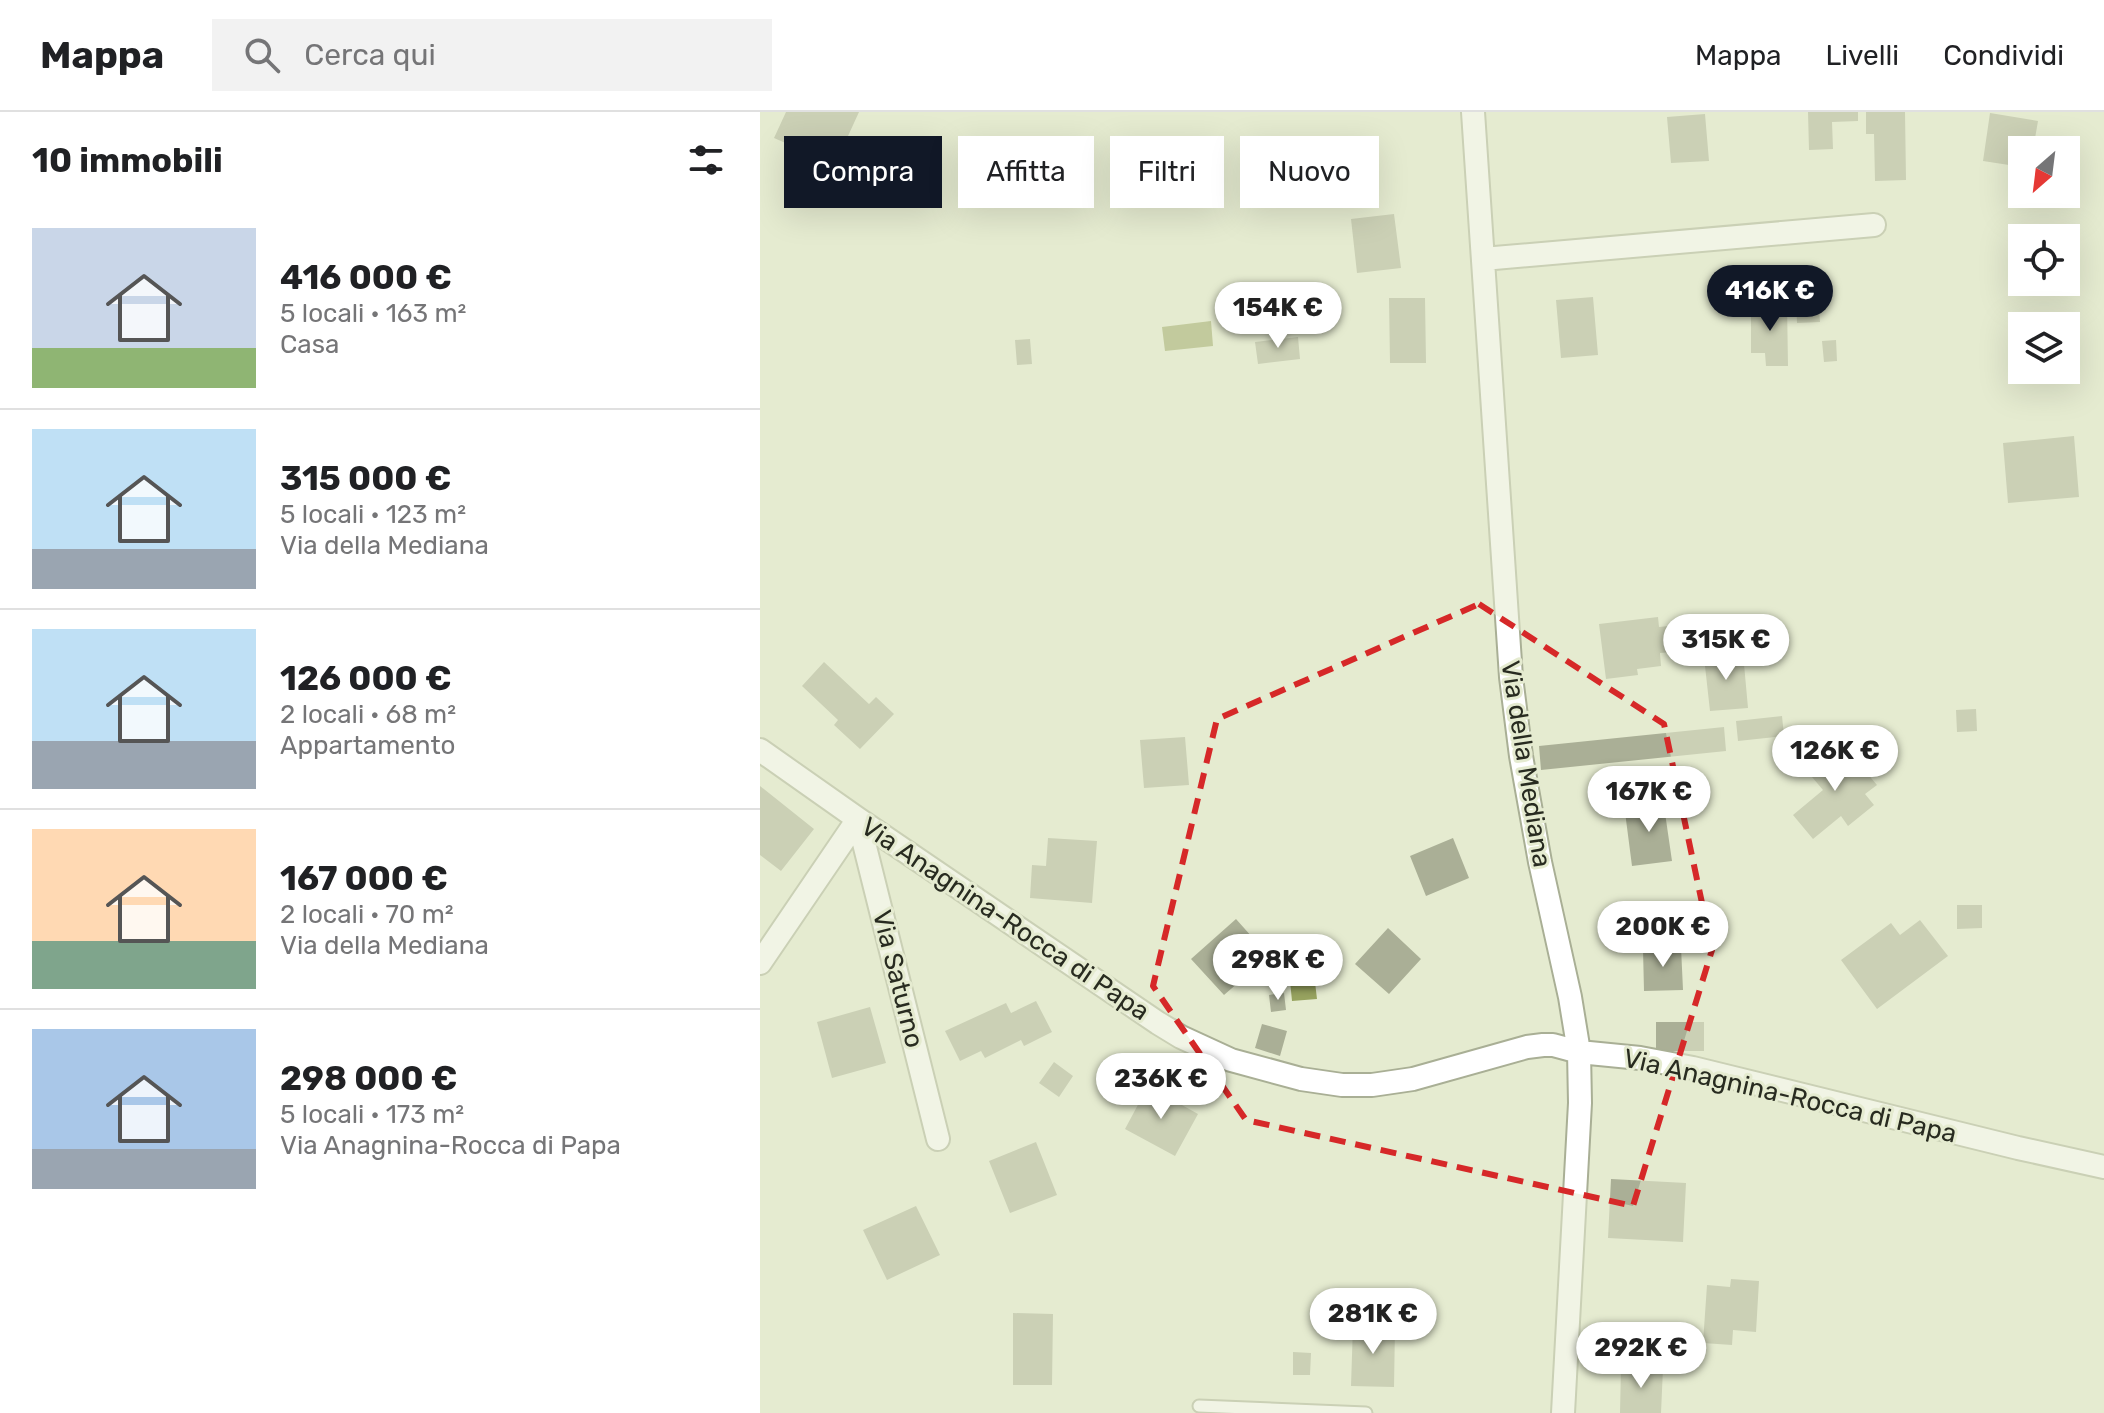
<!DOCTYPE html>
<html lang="it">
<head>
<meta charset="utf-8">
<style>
	body { margin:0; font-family:Rubik,sans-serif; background:#f2f2f2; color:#202124; height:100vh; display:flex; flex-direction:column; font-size:30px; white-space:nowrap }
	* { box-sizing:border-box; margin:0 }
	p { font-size:26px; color:#757577 }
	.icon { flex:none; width:44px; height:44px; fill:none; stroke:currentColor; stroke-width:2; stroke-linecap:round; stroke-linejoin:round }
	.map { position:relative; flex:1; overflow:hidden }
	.sheet { display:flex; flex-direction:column; background:#fff; width:760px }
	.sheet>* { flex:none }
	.guide { position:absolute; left:24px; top:24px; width:760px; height:72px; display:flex; gap:16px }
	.needle { width:52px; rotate:208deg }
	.tools { position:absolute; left:1248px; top:24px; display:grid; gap:16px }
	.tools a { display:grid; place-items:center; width:72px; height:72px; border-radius:0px; background:#fff; box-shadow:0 8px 32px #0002; font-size:40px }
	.price { position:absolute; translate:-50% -68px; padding:0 18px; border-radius:28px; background:#fff; color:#222; font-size:26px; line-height:52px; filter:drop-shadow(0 2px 4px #0008) }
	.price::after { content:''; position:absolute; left:50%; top:48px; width:24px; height:18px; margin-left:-12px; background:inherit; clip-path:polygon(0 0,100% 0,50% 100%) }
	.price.on { background:#111827; color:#fff }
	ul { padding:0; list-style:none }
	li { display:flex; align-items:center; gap:24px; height:200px; padding:0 32px }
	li+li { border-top:2px solid #e0e0e0 }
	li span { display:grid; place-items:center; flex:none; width:224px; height:160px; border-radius:0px; color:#555 }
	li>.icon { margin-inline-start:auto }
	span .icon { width:96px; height:96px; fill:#fffc; stroke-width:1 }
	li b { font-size:34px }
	h2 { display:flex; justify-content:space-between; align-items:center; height:96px; padding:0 32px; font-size:34px }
	.pill { padding:0 28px; border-radius:0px; background:#fff; box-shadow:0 8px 32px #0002; font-size:28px; line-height:72px }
	.pill.on { background:#111827; color:#fff }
	header { display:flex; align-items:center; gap:48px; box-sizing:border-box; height:112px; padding:0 40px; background:#fff; border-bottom:2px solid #e0e0e0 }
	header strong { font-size:38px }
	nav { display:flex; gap:44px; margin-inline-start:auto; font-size:28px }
	.search { width:560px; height:72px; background:#f2f2f2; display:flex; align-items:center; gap:20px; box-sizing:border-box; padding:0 28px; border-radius:0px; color:#757577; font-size:30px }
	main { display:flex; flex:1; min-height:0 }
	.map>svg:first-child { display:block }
	.water { fill:#97a35f }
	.building { fill:#aaaf96 }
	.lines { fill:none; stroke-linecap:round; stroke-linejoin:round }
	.service-casing { stroke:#a9af95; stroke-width:15 }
	.minor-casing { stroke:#a9af95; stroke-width:26 }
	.service { stroke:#fff; stroke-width:11 }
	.minor { stroke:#fff; stroke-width:22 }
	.marked { fill:none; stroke:#d62828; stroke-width:6; stroke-dasharray:16 10; stroke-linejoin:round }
	.labels { text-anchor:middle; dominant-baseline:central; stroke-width:6; stroke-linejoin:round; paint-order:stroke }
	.street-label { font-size:26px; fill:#282b20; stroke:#e5ebd0 }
</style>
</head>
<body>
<header>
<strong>Mappa</strong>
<div class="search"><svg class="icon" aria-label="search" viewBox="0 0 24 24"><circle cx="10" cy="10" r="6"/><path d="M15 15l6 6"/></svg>Cerca qui</div>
<nav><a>Mappa</a><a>Livelli</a><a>Condividi</a></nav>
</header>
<main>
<section class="sheet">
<h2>10 immobili<svg class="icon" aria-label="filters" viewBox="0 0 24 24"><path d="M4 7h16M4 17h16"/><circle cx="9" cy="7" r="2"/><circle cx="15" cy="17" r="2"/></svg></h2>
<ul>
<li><span style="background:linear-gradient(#c9d6e8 75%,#8fb573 0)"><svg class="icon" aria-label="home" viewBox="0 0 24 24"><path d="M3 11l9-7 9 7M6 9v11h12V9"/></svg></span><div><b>416 000 €</b><p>5 locali · 163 m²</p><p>Casa</p></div></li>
<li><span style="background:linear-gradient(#bfe0f5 75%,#9aa5b1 0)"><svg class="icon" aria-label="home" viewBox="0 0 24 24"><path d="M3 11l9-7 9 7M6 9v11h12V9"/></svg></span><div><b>315 000 €</b><p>5 locali · 123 m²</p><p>Via della Mediana</p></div></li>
<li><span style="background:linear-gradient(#bfe0f5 70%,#9aa5b1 0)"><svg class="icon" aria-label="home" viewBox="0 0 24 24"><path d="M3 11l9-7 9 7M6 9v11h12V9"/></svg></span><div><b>126 000 €</b><p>2 locali · 68 m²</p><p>Appartamento</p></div></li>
<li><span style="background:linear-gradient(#ffd9b3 70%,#7fa58c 0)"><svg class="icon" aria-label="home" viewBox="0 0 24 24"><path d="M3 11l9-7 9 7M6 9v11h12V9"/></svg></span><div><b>167 000 €</b><p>2 locali · 70 m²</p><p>Via della Mediana</p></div></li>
<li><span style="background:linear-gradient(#a9c7e8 75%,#9aa5b1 0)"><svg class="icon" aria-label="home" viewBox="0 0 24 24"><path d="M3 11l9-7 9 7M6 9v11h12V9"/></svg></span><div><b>298 000 €</b><p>5 locali · 173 m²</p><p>Via Anagnina-Rocca di Papa</p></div></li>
</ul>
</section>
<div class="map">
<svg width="1344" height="1301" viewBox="0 0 1344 1301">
	<rect width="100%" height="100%" fill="#e5ebd0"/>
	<path class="water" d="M451,209L453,234L405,239L402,215Z
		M552,845L557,887L532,889L528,848Z"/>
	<path class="building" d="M26,0H99L72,59L35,42L37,36L14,26Z
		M1048,0H1098V9L1072,10L1073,37L1049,38Z
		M1106,0H1145L1146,68L1115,69L1114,22H1106Z
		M1230,1L1278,9L1273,38H1262V55L1223,49Z
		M945,2L949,49L911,51L907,5Z
		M634,102L641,156L597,161L591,107Z
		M1058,184L1060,210L1037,211L1036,185Z
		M833,185L838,243L801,246L796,188Z
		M629,186H665L666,251H630Z
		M991,191L1027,192L1028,254H1006L1005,241H991Z
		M538,225L540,247L498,252L495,230Z
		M270,227L272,252L257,253L255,228Z
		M1076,228L1077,249L1064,250L1062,229Z
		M1314,324L1319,385L1248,391L1243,331Z
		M898,505L899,515L909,514L913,540L900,541L901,554L877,557L878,563L846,567L839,512Z
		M983,541L988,596L950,599L944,545Z
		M64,550L109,592L116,585L134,602L100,637L74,613L78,608L42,574Z
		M1216,597L1217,619L1197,620L1196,598Z
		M1022,604L1024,624L978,629L976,609Z
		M964,615L966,639L781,658L779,634Z
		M425,625L429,673L384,676L380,628Z
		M1064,633L1084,657L1095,647L1117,673L1105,682L1114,693L1088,714L1081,704L1053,727L1033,703L1063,678L1041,652Z
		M0,674L54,717L21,759L0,743Z
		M903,687L912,749L872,754L865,700L881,699L880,690Z
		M288,726L337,729L332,791L270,786L272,753L286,754Z
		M693,726L709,766L666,784L650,744Z
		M1197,793H1222V816L1197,817Z
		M476,807L509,844L464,883L431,847Z
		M1160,808L1188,844L1117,897L1081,848L1131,811L1140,823Z
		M628,816L661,847L629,882L595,852Z
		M921,835L923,878L884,879L883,837Z
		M524,881L526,898L511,900L509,883Z
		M276,889L292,920L264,934L261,928L225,946L221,939L200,949L185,919L246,891L251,901Z
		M110,895L126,951L72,966L57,910Z
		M896,910H944V939H896Z
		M502,912L527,919L520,944L495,936Z
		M294,950L313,964L299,985L279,971Z
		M388,974L438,1002L415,1044L365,1017Z
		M276,1030L297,1083L250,1101L229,1049Z
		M851,1067L926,1071L923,1130L848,1126Z
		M156,1094L180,1143L127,1168L103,1118Z
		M971,1167L999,1169L996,1220L973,1218L972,1233L943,1231L947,1173L970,1175Z
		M253,1201L293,1202L292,1273H253Z
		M593,1213L635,1215L634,1275L591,1274Z
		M533,1240L551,1241L550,1263H533Z
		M861,1255L903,1256L901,1301H860Z"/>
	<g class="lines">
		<defs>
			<path id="service" d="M439,1294L606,1301"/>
			<path id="minor" d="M713,0L751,565L761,644L780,750L810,885L819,940L820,991L803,1301
				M723,147L1114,113
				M0,638L98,707L398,911L421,925L471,948L541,967L582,973H612L653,967L767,935L783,933H793L819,940L880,946L933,956L1258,1036L1344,1055
				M98,707L178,1027
				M0,851L98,707"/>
		</defs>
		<use href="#service" class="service-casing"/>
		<use href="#minor" class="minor-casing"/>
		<use href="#service" class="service"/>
		<use href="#minor" class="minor"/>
	</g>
	<path d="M0 0H1344V1301H0ZM719,492L904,612L952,838L873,1094L486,1008L393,874L457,607Z" fill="#e5ebd0" fill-opacity=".55" fill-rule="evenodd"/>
	<path class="marked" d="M719,492L904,612L952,838L873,1094L486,1008L393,874L457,607Z"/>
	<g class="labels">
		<g class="street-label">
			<text transform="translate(766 652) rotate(81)">Via della Mediana</text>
			<text transform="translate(245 807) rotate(34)">Via Anagnina-Rocca di Papa</text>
			<text transform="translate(138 867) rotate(76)">Via Saturno</text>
			<text transform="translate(1030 984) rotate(13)">Via Anagnina-Rocca di Papa</text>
		</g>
	</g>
</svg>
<div class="tools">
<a><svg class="needle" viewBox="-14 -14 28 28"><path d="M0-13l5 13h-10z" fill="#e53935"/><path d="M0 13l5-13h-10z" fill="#757577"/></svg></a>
<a><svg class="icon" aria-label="locate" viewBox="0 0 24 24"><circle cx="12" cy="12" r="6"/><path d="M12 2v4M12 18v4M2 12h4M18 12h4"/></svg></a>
<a><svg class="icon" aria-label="layers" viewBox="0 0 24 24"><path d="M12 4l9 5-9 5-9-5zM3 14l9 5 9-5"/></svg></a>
</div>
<b class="price on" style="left:1010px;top:221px">416K €</b>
<b class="price" style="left:518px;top:238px">154K €</b>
<b class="price" style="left:966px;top:570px">315K €</b>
<b class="price" style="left:1075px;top:681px">126K €</b>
<b class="price" style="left:889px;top:722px">167K €</b>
<b class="price" style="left:903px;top:857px">200K €</b>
<b class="price" style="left:518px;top:890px">298K €</b>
<b class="price" style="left:401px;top:1009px">236K €</b>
<b class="price" style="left:613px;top:1244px">281K €</b>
<b class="price" style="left:881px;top:1278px">292K €</b>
<div class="guide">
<a class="pill on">Compra</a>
<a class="pill">Affitta</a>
<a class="pill">Filtri</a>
<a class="pill">Nuovo</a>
</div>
</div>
</main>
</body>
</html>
